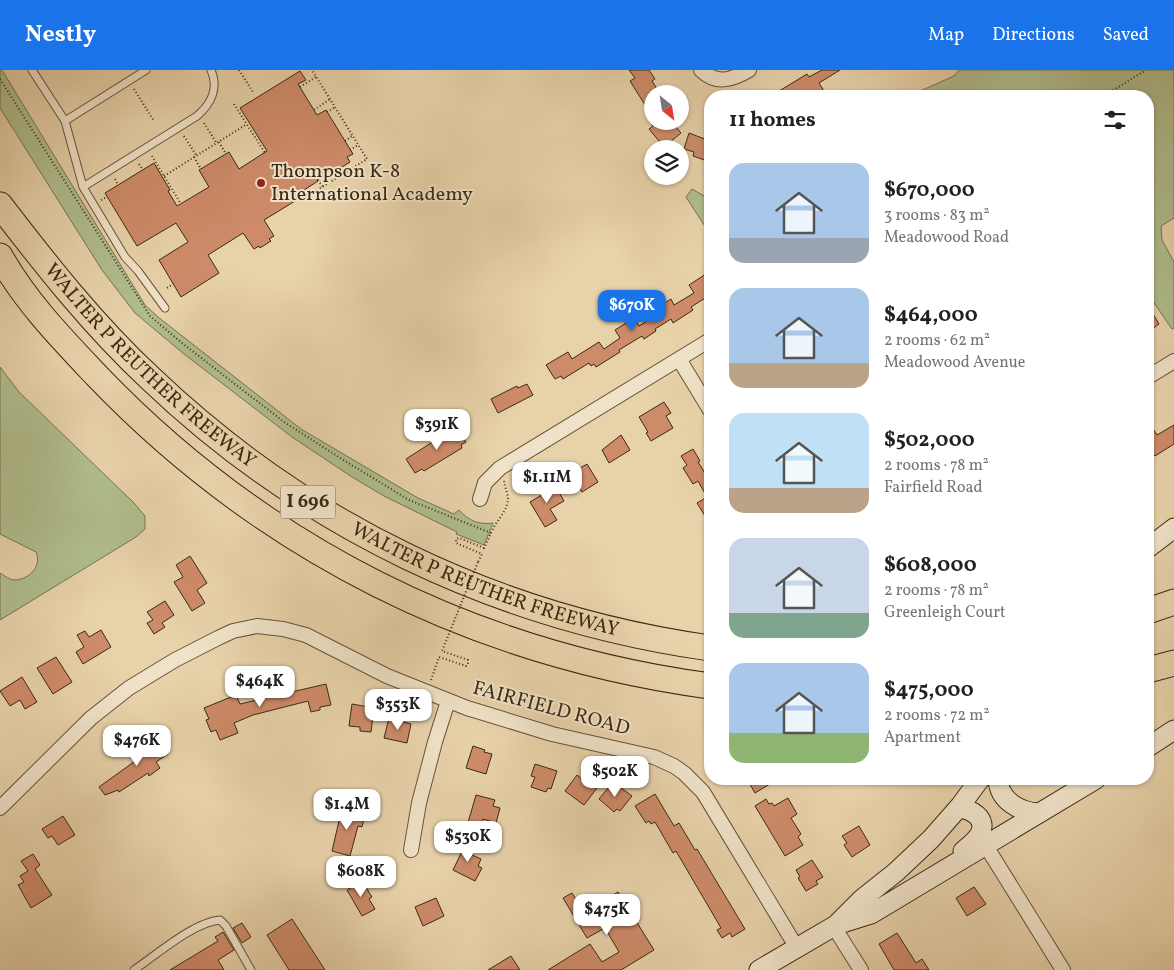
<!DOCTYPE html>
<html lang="en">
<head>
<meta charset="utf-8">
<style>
	body { margin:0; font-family:Vollkorn,serif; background:#f2f2f2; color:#202124; height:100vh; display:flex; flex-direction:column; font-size:19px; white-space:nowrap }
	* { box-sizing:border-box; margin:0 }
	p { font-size:16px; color:#757577 }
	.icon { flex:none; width:28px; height:28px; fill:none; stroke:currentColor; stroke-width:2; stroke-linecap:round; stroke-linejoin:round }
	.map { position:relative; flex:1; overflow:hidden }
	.panel { position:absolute; left:704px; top:20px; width:450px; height:695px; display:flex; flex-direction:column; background:#fff; border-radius:20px; box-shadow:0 1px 4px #0004 }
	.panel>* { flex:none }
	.needle { width:32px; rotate:150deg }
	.tools { position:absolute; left:644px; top:15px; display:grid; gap:10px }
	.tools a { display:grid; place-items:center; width:45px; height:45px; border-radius:50%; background:#fff; box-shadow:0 1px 4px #0004; font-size:25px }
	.price { position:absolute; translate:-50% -42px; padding:0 11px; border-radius:10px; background:#fff; color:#222; font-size:16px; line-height:32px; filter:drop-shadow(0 1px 2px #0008) }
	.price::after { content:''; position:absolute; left:50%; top:30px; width:15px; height:11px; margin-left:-8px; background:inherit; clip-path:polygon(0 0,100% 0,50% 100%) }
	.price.selected { background:#1a73e8; color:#fff }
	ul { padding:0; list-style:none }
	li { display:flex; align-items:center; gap:15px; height:125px; padding:0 25px }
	li span { display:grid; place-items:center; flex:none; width:140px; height:100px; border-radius:15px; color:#555 }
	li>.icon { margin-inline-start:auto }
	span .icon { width:60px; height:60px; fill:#fffc; stroke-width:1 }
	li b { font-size:21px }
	h2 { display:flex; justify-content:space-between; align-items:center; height:60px; padding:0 25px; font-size:21px }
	header { display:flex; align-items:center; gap:30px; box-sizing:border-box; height:70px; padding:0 25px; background:#1a73e8; color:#fff }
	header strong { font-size:24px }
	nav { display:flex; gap:28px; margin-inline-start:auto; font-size:18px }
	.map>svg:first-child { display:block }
	.green { fill:#b0bd8d; stroke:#767351 }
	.building { fill:#ce8b69; stroke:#3b2915 }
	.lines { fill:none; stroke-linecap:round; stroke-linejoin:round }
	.lane-casing { stroke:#66533a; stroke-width:9 }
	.street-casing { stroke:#66533a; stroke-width:16 }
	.secondary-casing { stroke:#3b2915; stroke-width:21 }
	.highway-casing { stroke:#3b2915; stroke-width:27 }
	.path { stroke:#3b2915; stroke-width:2; stroke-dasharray:1 2.5; stroke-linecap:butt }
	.lane { stroke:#f0e2c8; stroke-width:7 }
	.street { stroke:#f0e2c8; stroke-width:14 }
	.secondary { stroke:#f0e2c8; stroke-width:19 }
	.highway { stroke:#e8d2aa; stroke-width:25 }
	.path-bridge { stroke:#3b2915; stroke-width:2; stroke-dasharray:1 2.5; stroke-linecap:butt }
	.poi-dot { fill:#8f2418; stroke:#f0e2c8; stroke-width:2 }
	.labels { text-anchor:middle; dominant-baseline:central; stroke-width:4; stroke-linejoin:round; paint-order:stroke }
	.shield { fill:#f0e2c8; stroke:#71604b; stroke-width:1 }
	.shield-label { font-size:19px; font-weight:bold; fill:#3b2915 }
	.poi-label { font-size:20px; fill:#3b2915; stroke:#f0e2c8; text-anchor:start }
	.street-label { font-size:20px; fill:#3b2915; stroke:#f0e2c8 }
</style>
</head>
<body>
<header>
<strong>Nestly</strong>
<nav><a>Map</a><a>Directions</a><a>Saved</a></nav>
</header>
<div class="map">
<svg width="1174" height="900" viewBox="0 0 1174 900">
	<rect width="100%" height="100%" fill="#e8d2aa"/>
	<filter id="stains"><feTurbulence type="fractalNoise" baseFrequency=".004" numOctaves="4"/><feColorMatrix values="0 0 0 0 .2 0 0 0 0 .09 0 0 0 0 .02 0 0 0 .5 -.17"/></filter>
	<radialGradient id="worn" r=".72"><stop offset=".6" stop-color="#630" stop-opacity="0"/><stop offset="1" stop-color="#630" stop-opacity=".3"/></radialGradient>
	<path class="green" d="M0,0H2L145,235L158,247L301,359L418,428L454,444L459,440C469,451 479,455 493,453L484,475L456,464L457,462L384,426L352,407L292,367L184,284L135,243L102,200L0,38Z
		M959,0H1174V148L1161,156L1162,170L1174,192V258L1172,259L1148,224V26H909L954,6Z
		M692,119L706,127L710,124V164L686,127Z
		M0,297L19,322L134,433L145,446V459L136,467L0,550V503C5,506 10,510 15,510C30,509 42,496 36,482L0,464Z"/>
	<path class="building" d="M629,0H649L655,9L652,11L657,19L654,21L656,24H652V46L630,11L635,8Z
		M822,0H840L819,13L824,21L815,26H771L807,4L809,7Z
		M300,1L306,10L298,14L317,45L326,40L353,84L347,87L350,92L334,102L331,97L316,107L318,111L298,124L300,128L264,150L274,166L269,169L271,171L260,178L259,176L254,179L243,163L208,185L219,203L181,227L159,190L188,172L176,153L137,176L105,123L154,93L170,120L168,121L177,136L209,117L199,100L229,82L239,99L267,81L240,38Z
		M649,51H671L681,63L664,77L649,59L653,56Z
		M689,63L710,71V92L693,86L694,82L684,79Z
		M706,204L710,211V225L691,237L693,240L673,253L671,249L655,259L656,261L644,269L642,266L619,280L620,282L596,297L594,294L591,296L589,293L563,309L561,306L555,309L546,295L568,282L572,289L599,272L604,279L620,268L615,260L634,248L639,256L657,245L654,240L671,229L674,235L694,223L689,215Z
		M1148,236L1159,254L1148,262Z
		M527,314L533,325L498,343L491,329L517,316L518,318Z
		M664,332L671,343L666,346L673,358L651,371L646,363L648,362L639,347Z
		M1148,351L1157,365L1174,355V374L1155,386L1148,374Z
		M456,357L466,372L461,375L462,378L424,401L422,399L415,403L406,389Z
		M621,365L630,380L609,393L602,380Z
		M693,379L700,391L698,392L710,411V454L697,433L707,427L698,411L693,414L683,398L687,395L681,386Z
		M587,394L598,412L582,422L572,406L577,404L575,401Z
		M553,412L564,431L550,439L557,450L545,457L530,432L545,423L543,419Z
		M190,486L207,513L197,520L205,533L192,541L174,512L183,507L176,495Z
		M165,531L174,545L162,553L165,557L154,564L147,553L153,550L147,542Z
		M101,560L111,577L83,594L76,582L84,577L77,565L85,561L89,567Z
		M56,587L72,612L53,624L37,598Z
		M22,607L37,632L25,639L20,630L10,636L0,621Z
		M326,614L331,635L320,637V640L311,642L308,631L253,645L234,653L238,663L220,670L216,660L211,662L206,650L209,649L204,638L236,625L240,634Z
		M352,634L374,638L371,662L360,661V657L349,656Z
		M389,648L411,654L407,673L384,668Z
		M159,669L168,684L156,692L160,698L149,706L148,703L119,722L118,720L105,725L99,717L138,689L131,678L142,671L146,677Z
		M473,676L485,680L484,682L492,684L486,704L466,698Z
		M535,694L557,701L551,719L548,718L546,722L531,717L535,707L531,706Z
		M577,705L587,713L588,711L597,718L584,735L565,721Z
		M747,709H778L755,723Z
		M613,712L632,726L620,741L617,739L614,742L599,729Z
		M655,724L674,756L679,753L695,780L697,779L745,859L732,867L730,863L722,868L717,860L721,858L676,781L673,783L655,752L651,754L649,751L646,753L635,736Z
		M476,725L495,730L493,736L500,738L496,753L483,749L480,760L467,756Z
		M788,728L797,744L791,748L801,764L798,767L803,775L785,786L755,736L766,729L769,734L772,733L774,736Z
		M342,738L365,744L362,757L358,756L350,786L332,781Z
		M63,746L75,765L58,775L52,766L48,768L42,759Z
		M859,756L870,775L852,787L844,775L847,773L842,766Z
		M467,771L477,777L472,785L481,789L478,796L482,798L475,811L453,800Z
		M33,784L40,795L35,799L52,825L31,838L18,815L24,812L20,806L28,801L21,791Z
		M812,790L823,807L816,811L818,814L806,821L798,808L800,807L796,800Z
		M362,811L372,827L369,829L375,839L362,846L347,820Z
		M974,817L986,834L967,846L956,828Z
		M618,822L654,880L621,900H548L590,874L602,892L619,882L605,858L587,868L563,828L572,823L584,843Z
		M436,828L444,846L423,856L415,837Z
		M292,849L325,900H289L267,865Z
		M242,853L251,867L242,873L233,858Z
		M223,862L234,880L218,890L224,900H170L218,871L215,867Z
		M897,863L916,893L922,889L929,900H894L879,874Z
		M511,886L520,900H488Z"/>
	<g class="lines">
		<defs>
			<path id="lane" d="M32,0L65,51L83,117L125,187L138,201L165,238
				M65,51L146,0
				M83,117L197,46C211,34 219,18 211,0
				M134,900C156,885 194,852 220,850L226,856L251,900"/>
			<path id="street" d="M701,0C716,15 732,10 749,0
				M679,289L710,340
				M1148,307L1174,291
				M480,429L485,413L500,398L710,270
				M0,738L91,648L129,618L175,590L218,568L233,561L257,556L283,559L306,565L387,606L467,638L552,664L654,687L674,696L684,703L703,722L797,878
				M986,776L1063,900
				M411,780L419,733L435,672L448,631
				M834,857L861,900"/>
			<path id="secondary" d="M1148,478L1174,458
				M1148,677L1174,660
				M998,709C999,731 1020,742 1039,743
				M958,738C971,739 988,748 980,764C976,771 969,776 963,781
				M838,853L862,829L896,802L931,769L960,736L980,709
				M759,900L836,855L871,844L1096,709"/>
			<g id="highway">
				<path id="s1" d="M0,135C46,195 94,256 150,308C305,456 498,548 710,578"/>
				<path d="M0,186C25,231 62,269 97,306C263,479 473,584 710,616"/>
				<path d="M1148,541L1174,532"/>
				<path d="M1148,600L1174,593"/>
			</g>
		</defs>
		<use href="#lane" class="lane-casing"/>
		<use href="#street" class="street-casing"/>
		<use href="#secondary" class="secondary-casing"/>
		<use href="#highway" class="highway-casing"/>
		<path class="path" d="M239,0L253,22
			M0,9L150,246L182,273L284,352L345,391L409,430L491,463L484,478L459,468L456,469V473L482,484L478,492
			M300,17L316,7
			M134,19L154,51
			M1104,26L1146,0
			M234,34L265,83
			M314,40L330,29
			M327,42L335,37
			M204,53L216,72
			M184,66L196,85
			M345,71L352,66
			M219,72L226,84
			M350,80L358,75
			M152,86L181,134
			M194,87L201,99
			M139,94L143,100
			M164,106L247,54
			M316,107L323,117
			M115,109L118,115
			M297,119L303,129L367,89L312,0
			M101,130L107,127
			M167,218L173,214
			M491,463C496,450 508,442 508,427C507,422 505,417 504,411
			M431,610L439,587L466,596L468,594V590L442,581L446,571"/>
		<use href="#lane" class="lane"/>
		<use href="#street" class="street"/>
		<use href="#secondary" class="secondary"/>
		<use href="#highway" class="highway"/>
		<path class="path-bridge" d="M446,571L478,492"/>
	</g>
	<circle class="poi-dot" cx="261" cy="113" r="5"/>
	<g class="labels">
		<rect class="shield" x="280.5" y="415.5" width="55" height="33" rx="4"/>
		<g class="shield-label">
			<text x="308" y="432">I 696</text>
		</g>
		<g class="poi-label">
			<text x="271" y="102">Thompson K-8<tspan x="271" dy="23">International Academy</tspan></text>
		</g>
		<g class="street-label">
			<text stroke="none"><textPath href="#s1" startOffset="221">WALTER P REUTHER FREEWAY</textPath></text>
			<text stroke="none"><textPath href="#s1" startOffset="625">WALTER P REUTHER FREEWAY</textPath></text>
			<text transform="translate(551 639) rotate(15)">FAIRFIELD ROAD</text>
		</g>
	</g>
	<rect width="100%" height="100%" filter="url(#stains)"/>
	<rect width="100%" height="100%" fill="url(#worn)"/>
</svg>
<div class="tools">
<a><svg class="needle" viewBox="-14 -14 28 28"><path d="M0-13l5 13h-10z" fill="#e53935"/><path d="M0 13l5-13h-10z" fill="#757577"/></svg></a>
<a><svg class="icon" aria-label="layers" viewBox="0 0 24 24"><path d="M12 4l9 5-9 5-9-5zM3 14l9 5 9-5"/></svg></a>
</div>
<b class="price selected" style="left:632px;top:262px">$670K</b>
<b class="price" style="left:437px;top:381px">$391K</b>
<b class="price" style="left:547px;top:434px">$1.11M</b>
<b class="price" style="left:260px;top:638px">$464K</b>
<b class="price" style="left:398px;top:661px">$353K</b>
<b class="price" style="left:137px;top:697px">$476K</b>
<b class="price" style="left:615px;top:728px">$502K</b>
<b class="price" style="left:347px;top:761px">$1.4M</b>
<b class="price" style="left:468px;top:793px">$530K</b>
<b class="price" style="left:361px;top:828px">$608K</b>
<b class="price" style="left:607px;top:866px">$475K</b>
<section class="panel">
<h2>11 homes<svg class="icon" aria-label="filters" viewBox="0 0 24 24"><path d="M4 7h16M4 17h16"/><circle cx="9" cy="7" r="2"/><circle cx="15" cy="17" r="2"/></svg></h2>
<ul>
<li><span style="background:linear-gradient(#a9c7e8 75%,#9aa5b1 0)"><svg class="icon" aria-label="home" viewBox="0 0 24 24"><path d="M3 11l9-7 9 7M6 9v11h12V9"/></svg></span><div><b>$670,000</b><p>3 rooms · 83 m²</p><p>Meadowood Road</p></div></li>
<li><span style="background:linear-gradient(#a9c7e8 75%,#b9a48a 0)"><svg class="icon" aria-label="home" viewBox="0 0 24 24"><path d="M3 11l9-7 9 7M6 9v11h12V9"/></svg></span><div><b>$464,000</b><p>2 rooms · 62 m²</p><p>Meadowood Avenue</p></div></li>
<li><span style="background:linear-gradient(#bfe0f5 75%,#b9a48a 0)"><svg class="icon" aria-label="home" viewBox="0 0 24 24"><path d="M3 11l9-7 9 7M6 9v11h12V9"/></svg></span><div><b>$502,000</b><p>2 rooms · 78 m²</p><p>Fairfield Road</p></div></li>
<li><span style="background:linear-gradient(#c9d6e8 75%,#7fa58c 0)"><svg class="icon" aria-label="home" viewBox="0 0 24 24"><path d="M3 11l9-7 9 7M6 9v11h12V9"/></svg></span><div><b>$608,000</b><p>2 rooms · 78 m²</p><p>Greenleigh Court</p></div></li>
<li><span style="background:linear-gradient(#a9c7e8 70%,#8fb573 0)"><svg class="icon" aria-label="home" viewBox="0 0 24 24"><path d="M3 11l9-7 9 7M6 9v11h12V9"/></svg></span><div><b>$475,000</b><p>2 rooms · 72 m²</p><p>Apartment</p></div></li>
</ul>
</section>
</div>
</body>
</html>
